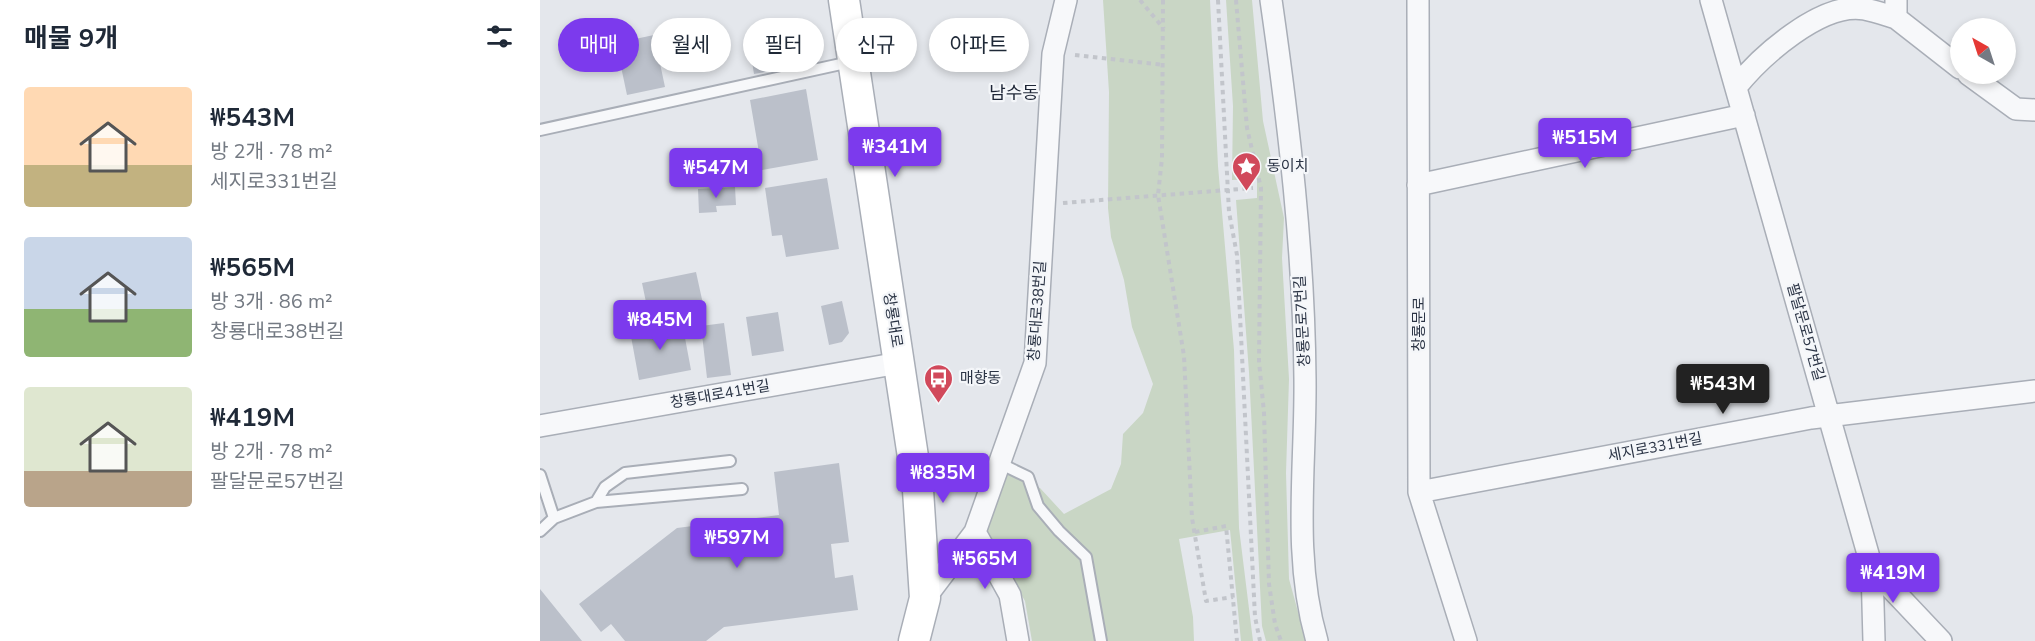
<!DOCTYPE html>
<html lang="ko">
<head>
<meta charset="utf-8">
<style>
	body { margin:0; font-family:"Nunito Sans","Noto Sans KR",sans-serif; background:#f2f2f3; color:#1f2937; height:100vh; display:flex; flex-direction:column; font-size:22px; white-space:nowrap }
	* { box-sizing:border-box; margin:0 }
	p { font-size:20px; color:#747a83 }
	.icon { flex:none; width:33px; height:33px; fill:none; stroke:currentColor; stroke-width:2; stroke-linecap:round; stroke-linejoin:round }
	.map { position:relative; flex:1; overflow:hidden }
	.sheet { display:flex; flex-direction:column; background:#fff; width:540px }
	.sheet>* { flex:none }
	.guide { position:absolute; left:18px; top:18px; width:570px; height:54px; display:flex; gap:12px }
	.needle { width:39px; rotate:321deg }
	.fabs { position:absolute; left:1410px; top:18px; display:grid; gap:12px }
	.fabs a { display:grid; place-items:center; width:66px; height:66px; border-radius:50%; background:#fff; box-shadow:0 3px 9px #0003; font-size:30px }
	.price { position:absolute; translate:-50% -51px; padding:0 14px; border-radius:6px; background:#7c3aed; color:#fff; font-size:20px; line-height:39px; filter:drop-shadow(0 2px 3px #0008) }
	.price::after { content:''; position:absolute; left:50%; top:36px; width:18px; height:14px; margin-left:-9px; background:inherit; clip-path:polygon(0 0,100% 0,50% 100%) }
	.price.active { background:#222; color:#fff }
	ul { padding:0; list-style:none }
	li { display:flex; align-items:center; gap:18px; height:150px; padding:0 24px }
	li span { display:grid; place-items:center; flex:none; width:168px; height:120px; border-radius:6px; color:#555 }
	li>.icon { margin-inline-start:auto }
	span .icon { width:72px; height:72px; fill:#fffc; stroke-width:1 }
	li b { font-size:26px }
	h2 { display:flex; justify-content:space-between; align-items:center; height:72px; padding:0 24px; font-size:26px }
	.tag { padding:0 21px; border-radius:27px; background:#fff; box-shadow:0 3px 9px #0003; font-size:21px; line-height:54px }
	.tag.active { background:#7c3aed; color:#fff }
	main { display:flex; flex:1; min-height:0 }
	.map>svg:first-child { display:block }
	.green { fill:#c9d6c5 }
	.building { fill:#bbc0ca }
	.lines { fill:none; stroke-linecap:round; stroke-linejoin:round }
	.lane-casing { stroke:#a9aeb7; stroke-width:14 }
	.street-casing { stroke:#a9aeb7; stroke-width:24 }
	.secondary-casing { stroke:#a9aeb7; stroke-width:33 }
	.path { stroke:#c2c5cb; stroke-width:4; stroke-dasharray:4.5 4.5; stroke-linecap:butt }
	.lane { stroke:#f7f8fa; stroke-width:10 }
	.street { stroke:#f7f8fa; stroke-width:21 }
	.secondary { stroke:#fff; stroke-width:30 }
	.labels { text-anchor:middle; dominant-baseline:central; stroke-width:4.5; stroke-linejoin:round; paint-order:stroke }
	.poi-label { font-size:15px; fill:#2b3445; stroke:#f4f6f9; text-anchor:start }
	.street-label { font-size:15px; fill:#2b3445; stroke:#f4f6f9 }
	.quarter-label { font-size:18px; fill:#1d2536; stroke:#f4f6f9 }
</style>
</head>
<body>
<main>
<section class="sheet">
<h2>매물 9개<svg class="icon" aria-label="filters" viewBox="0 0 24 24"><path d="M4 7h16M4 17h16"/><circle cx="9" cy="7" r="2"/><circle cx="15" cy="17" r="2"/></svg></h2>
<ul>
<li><span style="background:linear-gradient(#ffd9b3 65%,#c2b280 0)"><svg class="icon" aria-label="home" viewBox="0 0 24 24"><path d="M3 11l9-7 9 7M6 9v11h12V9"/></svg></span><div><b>₩543M</b><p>방 2개 · 78 m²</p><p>세지로331번길</p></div></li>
<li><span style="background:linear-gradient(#c9d6e8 60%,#8fb573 0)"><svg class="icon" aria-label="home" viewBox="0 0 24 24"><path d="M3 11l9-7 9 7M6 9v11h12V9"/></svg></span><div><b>₩565M</b><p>방 3개 · 86 m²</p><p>창룡대로38번길</p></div></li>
<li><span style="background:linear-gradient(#dfe7d0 70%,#b9a48a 0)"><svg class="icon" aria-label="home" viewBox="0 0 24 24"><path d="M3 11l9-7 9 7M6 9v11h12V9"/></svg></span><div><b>₩419M</b><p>방 2개 · 78 m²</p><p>팔달문로57번길</p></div></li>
</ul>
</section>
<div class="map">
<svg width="1495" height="641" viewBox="0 0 1495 641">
	<rect width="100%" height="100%" fill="#e4e7ec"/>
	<path class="green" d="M563,0H670L678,166L694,350L699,528L713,641H701L690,530L639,539L653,617L654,641H492L485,601L445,532L463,471L500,488L524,514L571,489L581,464L583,434L603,413L613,384L592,327L584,280L571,237L568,208L569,92Z
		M686,0H712L723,121L744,218L742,258L749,379L746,473L749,579L766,641H726L722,626L709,372L696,200L717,198V179L692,180L693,106Z"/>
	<path class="building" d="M264,28L270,64L214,74L208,38Z
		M114,35L125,87L87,95L76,43Z
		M266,89L278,160L222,170L210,100Z
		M287,178L299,249L246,257L242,235L232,236L225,188Z
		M195,187L196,205L176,206L177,212L159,213L158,189Z
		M156,272L163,304L138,309L136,300L107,307L102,283Z
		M302,301L309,333L302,342L289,345L281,306Z
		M238,312L244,351L212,356L206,317Z
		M142,322L151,370L99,380L90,331Z
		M184,323L191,375L167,378L161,326Z
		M299,463L309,542L291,544L295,578L313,575L318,610L184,627L166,641H85L71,624L61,632L39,604L137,528L239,515L234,472Z
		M0,589L42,641H0Z"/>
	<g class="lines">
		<defs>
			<path id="lane" d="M0,130L310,62
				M459,463L488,477L498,506L519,531L546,557L561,641
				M0,475L14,518L0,531
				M56,502L65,487L85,473L190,461
				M14,518L56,502L202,489"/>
			<path id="street" d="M731,0C749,125 764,253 765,379C766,467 752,555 777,641
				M878,0L879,492L926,641
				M1171,0L1332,568L1401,641
				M1356,0V18L1420,68
				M1428,74L1476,109L1495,110
				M1196,87C1221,56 1281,2 1324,9C1335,11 1346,15 1356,18
				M878,185L1204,115
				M0,426L359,363
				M879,492L1271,418L1495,391
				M435,532L470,595L478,641
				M1332,568L1334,641
				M385,598L435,532L495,363L513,54L526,0"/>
			<path id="secondary" d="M304,0L378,490L385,598L374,641"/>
		</defs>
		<use href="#lane" class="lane-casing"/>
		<use href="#street" class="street-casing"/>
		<use href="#secondary" class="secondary-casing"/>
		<path class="path" d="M600,0L624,29
			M623,0L622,158L618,195L644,356L652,518L666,601L693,597
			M678,0L689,212L697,255L715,617L720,641
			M696,0L707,128L721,188L719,361L724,413L729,584L735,624L741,641
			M535,55L624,65
			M523,203L713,188
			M655,532L686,526L697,641"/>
		<use href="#lane" class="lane"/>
		<use href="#street" class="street"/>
		<use href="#secondary" class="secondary"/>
	</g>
	<defs>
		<symbol id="sight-pin" viewBox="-11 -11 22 30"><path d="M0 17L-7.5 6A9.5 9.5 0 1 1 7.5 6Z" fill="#d1495b" stroke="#f4f6f9"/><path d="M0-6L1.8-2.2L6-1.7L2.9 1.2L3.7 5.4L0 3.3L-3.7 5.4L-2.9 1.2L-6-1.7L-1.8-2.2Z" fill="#fff"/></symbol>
		<symbol id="bus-pin" viewBox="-11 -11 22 30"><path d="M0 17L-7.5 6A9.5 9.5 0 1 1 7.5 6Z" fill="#d1495b" stroke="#f4f6f9"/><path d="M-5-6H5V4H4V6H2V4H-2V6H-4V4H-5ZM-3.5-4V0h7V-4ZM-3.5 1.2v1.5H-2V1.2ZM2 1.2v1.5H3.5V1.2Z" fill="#fff"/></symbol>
	</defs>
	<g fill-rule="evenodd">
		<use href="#sight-pin" x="690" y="150" width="33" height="45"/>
		<use href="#bus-pin" x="382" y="362" width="33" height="45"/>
	</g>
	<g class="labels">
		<g class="poi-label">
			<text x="727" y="166">동이치</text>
			<text x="420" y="378">매향동</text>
		</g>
		<g class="street-label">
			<text transform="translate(497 311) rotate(-86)">창룡대로38번길</text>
			<text transform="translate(353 320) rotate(81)">창룡대로</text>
			<text transform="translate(762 321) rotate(-93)">창룡문로7번길</text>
			<text transform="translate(879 324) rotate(-90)">창룡문로</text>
			<text transform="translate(1266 332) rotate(74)">팔달문로57번길</text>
			<text transform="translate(180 394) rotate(-10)">창룡대로41번길</text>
			<text transform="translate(1115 447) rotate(-11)">세지로331번길</text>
		</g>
		<g class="quarter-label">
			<text x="474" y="93">남수동</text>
		</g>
	</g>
</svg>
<div class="fabs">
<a><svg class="needle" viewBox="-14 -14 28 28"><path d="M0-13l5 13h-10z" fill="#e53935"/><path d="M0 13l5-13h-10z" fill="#747a83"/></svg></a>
</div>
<b class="price" style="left:1045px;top:169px">₩515M</b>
<b class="price" style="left:355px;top:178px">₩341M</b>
<b class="price" style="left:176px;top:199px">₩547M</b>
<b class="price" style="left:120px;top:351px">₩845M</b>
<b class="price active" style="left:1183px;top:415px">₩543M</b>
<b class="price" style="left:403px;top:504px">₩835M</b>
<b class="price" style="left:197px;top:569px">₩597M</b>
<b class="price" style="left:445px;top:590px">₩565M</b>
<b class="price" style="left:1353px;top:604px">₩419M</b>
<div class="guide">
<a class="tag active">매매</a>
<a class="tag">월세</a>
<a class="tag">필터</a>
<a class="tag">신규</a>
<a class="tag">아파트</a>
</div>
</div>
</main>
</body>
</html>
